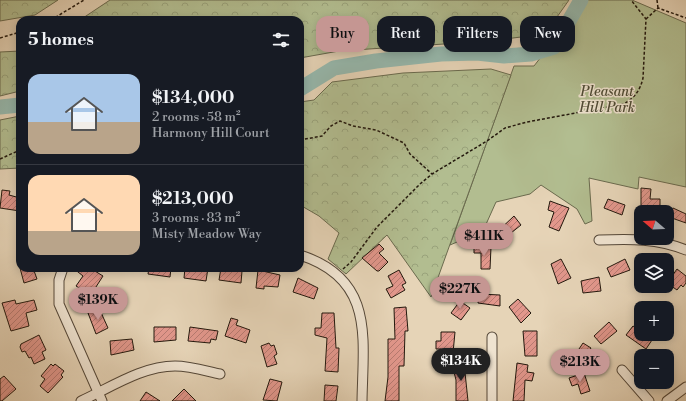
<!DOCTYPE html>
<html lang="en">
<head>
<meta charset="utf-8">
<style>
	body { margin:0; font-family:"Libre Bodoni",serif; background:#242831; color:#f1f3f6; height:100vh; display:flex; flex-direction:column; font-size:15px; white-space:nowrap }
	* { box-sizing:border-box; margin:0 }
	p { font-size:13px; color:#9ea1a6 }
	.icon { flex:none; width:22px; height:22px; fill:none; stroke:currentColor; stroke-width:2; stroke-linecap:round; stroke-linejoin:round }
	.map { position:relative; flex:1; overflow:hidden }
	.sheet { position:absolute; left:16px; top:16px; width:288px; height:256px; display:flex; flex-direction:column; background:#171b24; border-radius:12px; box-shadow:0 2px 10px #0003 }
	.sheet>* { flex:none }
	.guide { position:absolute; left:316px; top:16px; width:310px; height:36px; display:flex; gap:8px }
	.needle { width:26px; rotate:289deg }
	.fabs { position:absolute; left:634px; top:205px; display:grid; gap:8px }
	.fabs a { display:grid; place-items:center; width:40px; height:40px; border-radius:8px; background:#171b24; box-shadow:0 2px 10px #0003; font-size:20px }
	.price { position:absolute; translate:-50% -34px; padding:0 9px; border-radius:14px; background:#c59692; color:#111; font-size:13px; line-height:26px; filter:drop-shadow(0 1px 2px #0008) }
	.price::after { content:''; position:absolute; left:50%; top:24px; width:12px; height:9px; margin-left:-6px; background:inherit; clip-path:polygon(0 0,100% 0,50% 100%) }
	.price.active { background:#222; color:#fff }
	ul { padding:0; list-style:none }
	li { display:flex; align-items:center; gap:12px; height:100px; padding:0 12px }
	li+li { border-top:1px solid #363941 }
	li span { display:grid; place-items:center; flex:none; width:112px; height:80px; border-radius:12px; color:#555 }
	li>.icon { margin-inline-start:auto }
	span .icon { width:48px; height:48px; fill:#fffc; stroke-width:1 }
	li b { font-size:17px }
	h2 { display:flex; justify-content:space-between; align-items:center; height:48px; padding:0 12px; font-size:17px }
	.chip { padding:0 14px; border-radius:12px; background:#171b24; box-shadow:0 2px 10px #0003; font-size:14px; line-height:36px }
	.chip.active { background:#c59692; color:#111 }
	.map>svg:first-child { display:block }
	.green { fill:#b2bd90; stroke:#6a6a4e }
	.forest { fill:url(#forest-crowns); stroke:#6a6a4e }
	.lines { fill:none; stroke-linecap:round; stroke-linejoin:round }
	.river { stroke:#96b8ad; stroke-width:15 }
	.building { fill:url(#building-hatch); stroke:#23180d }
	.minor-casing { stroke:#544738; stroke-width:11 }
	.path { stroke:#23180d; stroke-width:1.5; stroke-dasharray:3 2; stroke-linecap:butt }
	.minor { stroke:#efe3d0; stroke-width:9 }
	.labels { text-anchor:middle; dominant-baseline:central; stroke-width:3; stroke-linejoin:round; paint-order:stroke }
	.park-label { font-size:14px; font-style:italic; fill:#4e4a34; stroke:#efe3d0 }
</style>
</head>
<body>
<div class="map">
<svg width="686" height="401" viewBox="0 0 686 401">
	<defs>
		<pattern id="forest-crowns" width="20" height="18" patternUnits="userSpaceOnUse"><rect width="20" height="18" fill="#b2bd90"/><path d="M2 6a3 3 0 1 1 6 0M12 15a3 3 0 1 1 6 0" fill="none" stroke="#99a27b"/></pattern>
		<pattern id="building-hatch" width="6" height="6" patternUnits="userSpaceOnUse"><rect width="6" height="6" fill="#e2978c"/><path d="M-1 1l2-2M0 6l6-6M5 7l2-2" fill="none" stroke="#b77a71"/></pattern>
	</defs>
	<rect width="100%" height="100%" fill="#e6d4b7"/>
	<filter id="stains"><feTurbulence type="fractalNoise" baseFrequency=".005" numOctaves="4"/><feColorMatrix values="0 0 0 0 .2 0 0 0 0 .09 0 0 0 0 .02 0 0 0 .5 -.17"/></filter>
	<radialGradient id="worn" r=".72"><stop offset=".6" stop-color="#630" stop-opacity="0"/><stop offset="1" stop-color="#630" stop-opacity=".3"/></radialGradient>
	<path class="green" d="M585,0H632L686,23V187L639,177L638,189L589,178L592,221L585,224L577,209L541,185L530,194L496,202L483,231L450,245L514,66H534Z"/>
	<path class="forest" d="M0,0H58L35,15L0,21Z
		M110,0H569L545,34L489,41L339,51L300,58V20H80Z
		M20,51V91L0,96V52Z
		M491,69L511,75L431,297L387,235L346,274L328,259L339,233L319,216L300,205V102L314,100L332,82L403,73Z
		M20,116V168L0,169V120Z"/>
	<g class="lines">
		<path class="river" d="M300,89L334,68L376,61L441,54L477,53L504,56L531,54L554,47L581,0
			M0,107L20,105"/>
	</g>
	<path class="building" d="M641,188L651,189L650,199H660V212H641Z
		M2,190L10,191L9,195L20,198V211L0,208Z
		M608,199L625,205L622,215L604,208Z
		M550,201L569,208L559,231L549,227L554,212L548,210Z
		M673,208L686,214V223L669,217Z
		M514,216L521,225L501,241L495,234Z
		M379,244L384,249L379,253L388,262L379,271H377L362,258Z
		M474,247H491L490,269H481V253H474Z
		M561,259L571,278L558,284L551,264Z
		M625,259L630,270L611,277L607,268Z
		M20,268H33L37,279L24,283Z
		M73,268H81L86,271L90,268L103,276L94,290L90,287L86,292L76,286L83,276Z
		M149,268H171L170,277L148,274Z
		M185,268H208L206,281L184,278Z
		M221,268L242,271L241,283L219,280Z
		M677,269L686,276V283L683,287L681,285L677,290L667,283Z
		M258,270L280,275L278,287L264,286V289L256,288Z
		M399,270L406,283L402,285L405,290L391,298L386,289L393,286L388,276Z
		M599,277L601,291L583,293L581,281Z
		M298,278L318,288L314,299L293,292Z
		M479,294L500,295V306L478,303Z
		M518,299L531,313L521,323L509,307Z
		M15,300L16,304L34,300L37,310L26,313L29,326L11,331L2,303Z
		M460,301L470,308L461,320L451,313Z
		M406,307L408,331H405L404,366H399V401H385L388,377V339H395L394,308Z
		M99,308L108,328L96,334L88,313Z
		M322,313H334L336,348H339L338,372L325,371L327,338L315,335V328H321Z
		M231,318L238,320L236,325L250,330L246,343L225,336Z
		M609,322L617,331L601,344L594,336Z
		M633,326L641,331V334H656L646,349L626,335Z
		M154,327H176V340L154,342Z
		M190,327L218,331L216,340L211,339L210,343L188,341Z
		M523,331H537V356H525Z
		M441,332H455L453,353H442L441,349H436V341H441Z
		M39,335L46,350L42,352L45,359L34,364L31,357L29,358L25,351L22,352L20,347L21,344Z
		M132,339L134,350L111,355L110,341Z
		M269,343L271,346L274,345L277,354L274,356L277,364L267,367L261,346Z
		M583,343L591,348L581,363L573,358Z
		M464,363L468,401H456V380L452,364Z
		M517,363L528,365L527,372L534,373L532,381L525,380L524,401H513Z
		M51,364L53,366L55,364L64,371L61,375L63,377L48,393L40,386L45,379L41,376Z
		M584,373L590,391L581,394L578,384L572,386L569,378Z
		M4,376L16,389L2,401H0V379Z
		M270,379L282,382L277,401L263,400Z
		M325,385L338,386L336,401H324Z
		M184,389L196,401H172Z
		M146,392L160,401H140Z"/>
	<g class="lines">
		<defs>
			<path id="minor" d="M599,240C630,239 657,238 686,250
				M300,255C375,279 363,338 362,401
				M63,268L59,280V304L102,401
				M622,370L649,401
				M81,401C110,388 142,366 175,366C190,366 206,371 220,374
				M492,401V337
				M667,401L686,387"/>
		</defs>
		<use href="#minor" class="minor-casing"/>
		<path class="path" d="M657,0L658,8
			M646,19L658,8L686,18
			M51,20L84,0
			M0,38L20,32
			M300,140L322,136L331,126L340,121L353,126L376,130L404,143L410,154L432,174
			M0,159L20,150
			M343,269L351,262L377,227L420,184L432,174L487,141L505,128L527,122L624,104C634,98 640,91 643,78L646,19L631,0"/>
		<use href="#minor" class="minor"/>
	</g>
	<g class="labels">
		<g class="park-label">
			<text x="607" y="92">Pleasant<tspan x="607" dy="16">Hill Park</tspan></text>
		</g>
	</g>
	<rect width="100%" height="100%" filter="url(#stains)"/>
	<rect width="100%" height="100%" fill="url(#worn)"/>
</svg>
<div class="fabs">
<a><svg class="needle" viewBox="-14 -14 28 28"><path d="M0-13l5 13h-10z" fill="#e53935"/><path d="M0 13l5-13h-10z" fill="#9ea1a6"/></svg></a>
<a><svg class="icon" aria-label="layers" viewBox="0 0 24 24"><path d="M12 4l9 5-9 5-9-5zM3 14l9 5 9-5"/></svg></a>
<a>+</a>
<a>−</a>
</div>
<b class="price" style="left:484px;top:257px">$411K</b>
<b class="price" style="left:460px;top:310px">$227K</b>
<b class="price" style="left:98px;top:321px">$139K</b>
<b class="price active" style="left:461px;top:382px">$134K</b>
<b class="price" style="left:580px;top:383px">$213K</b>
<div class="guide">
<a class="chip active">Buy</a>
<a class="chip">Rent</a>
<a class="chip">Filters</a>
<a class="chip">New</a>
</div>
<section class="sheet">
<h2>5 homes<svg class="icon" aria-label="filters" viewBox="0 0 24 24"><path d="M4 7h16M4 17h16"/><circle cx="9" cy="7" r="2"/><circle cx="15" cy="17" r="2"/></svg></h2>
<ul>
<li><span style="background:linear-gradient(#a9c7e8 60%,#b9a48a 0)"><svg class="icon" aria-label="home" viewBox="0 0 24 24"><path d="M3 11l9-7 9 7M6 9v11h12V9"/></svg></span><div><b>$134,000</b><p>2 rooms · 58 m²</p><p>Harmony Hill Court</p></div></li>
<li><span style="background:linear-gradient(#ffd9b3 70%,#b9a48a 0)"><svg class="icon" aria-label="home" viewBox="0 0 24 24"><path d="M3 11l9-7 9 7M6 9v11h12V9"/></svg></span><div><b>$213,000</b><p>3 rooms · 83 m²</p><p>Misty Meadow Way</p></div></li>
</ul>
</section>
</div>
</body>
</html>
